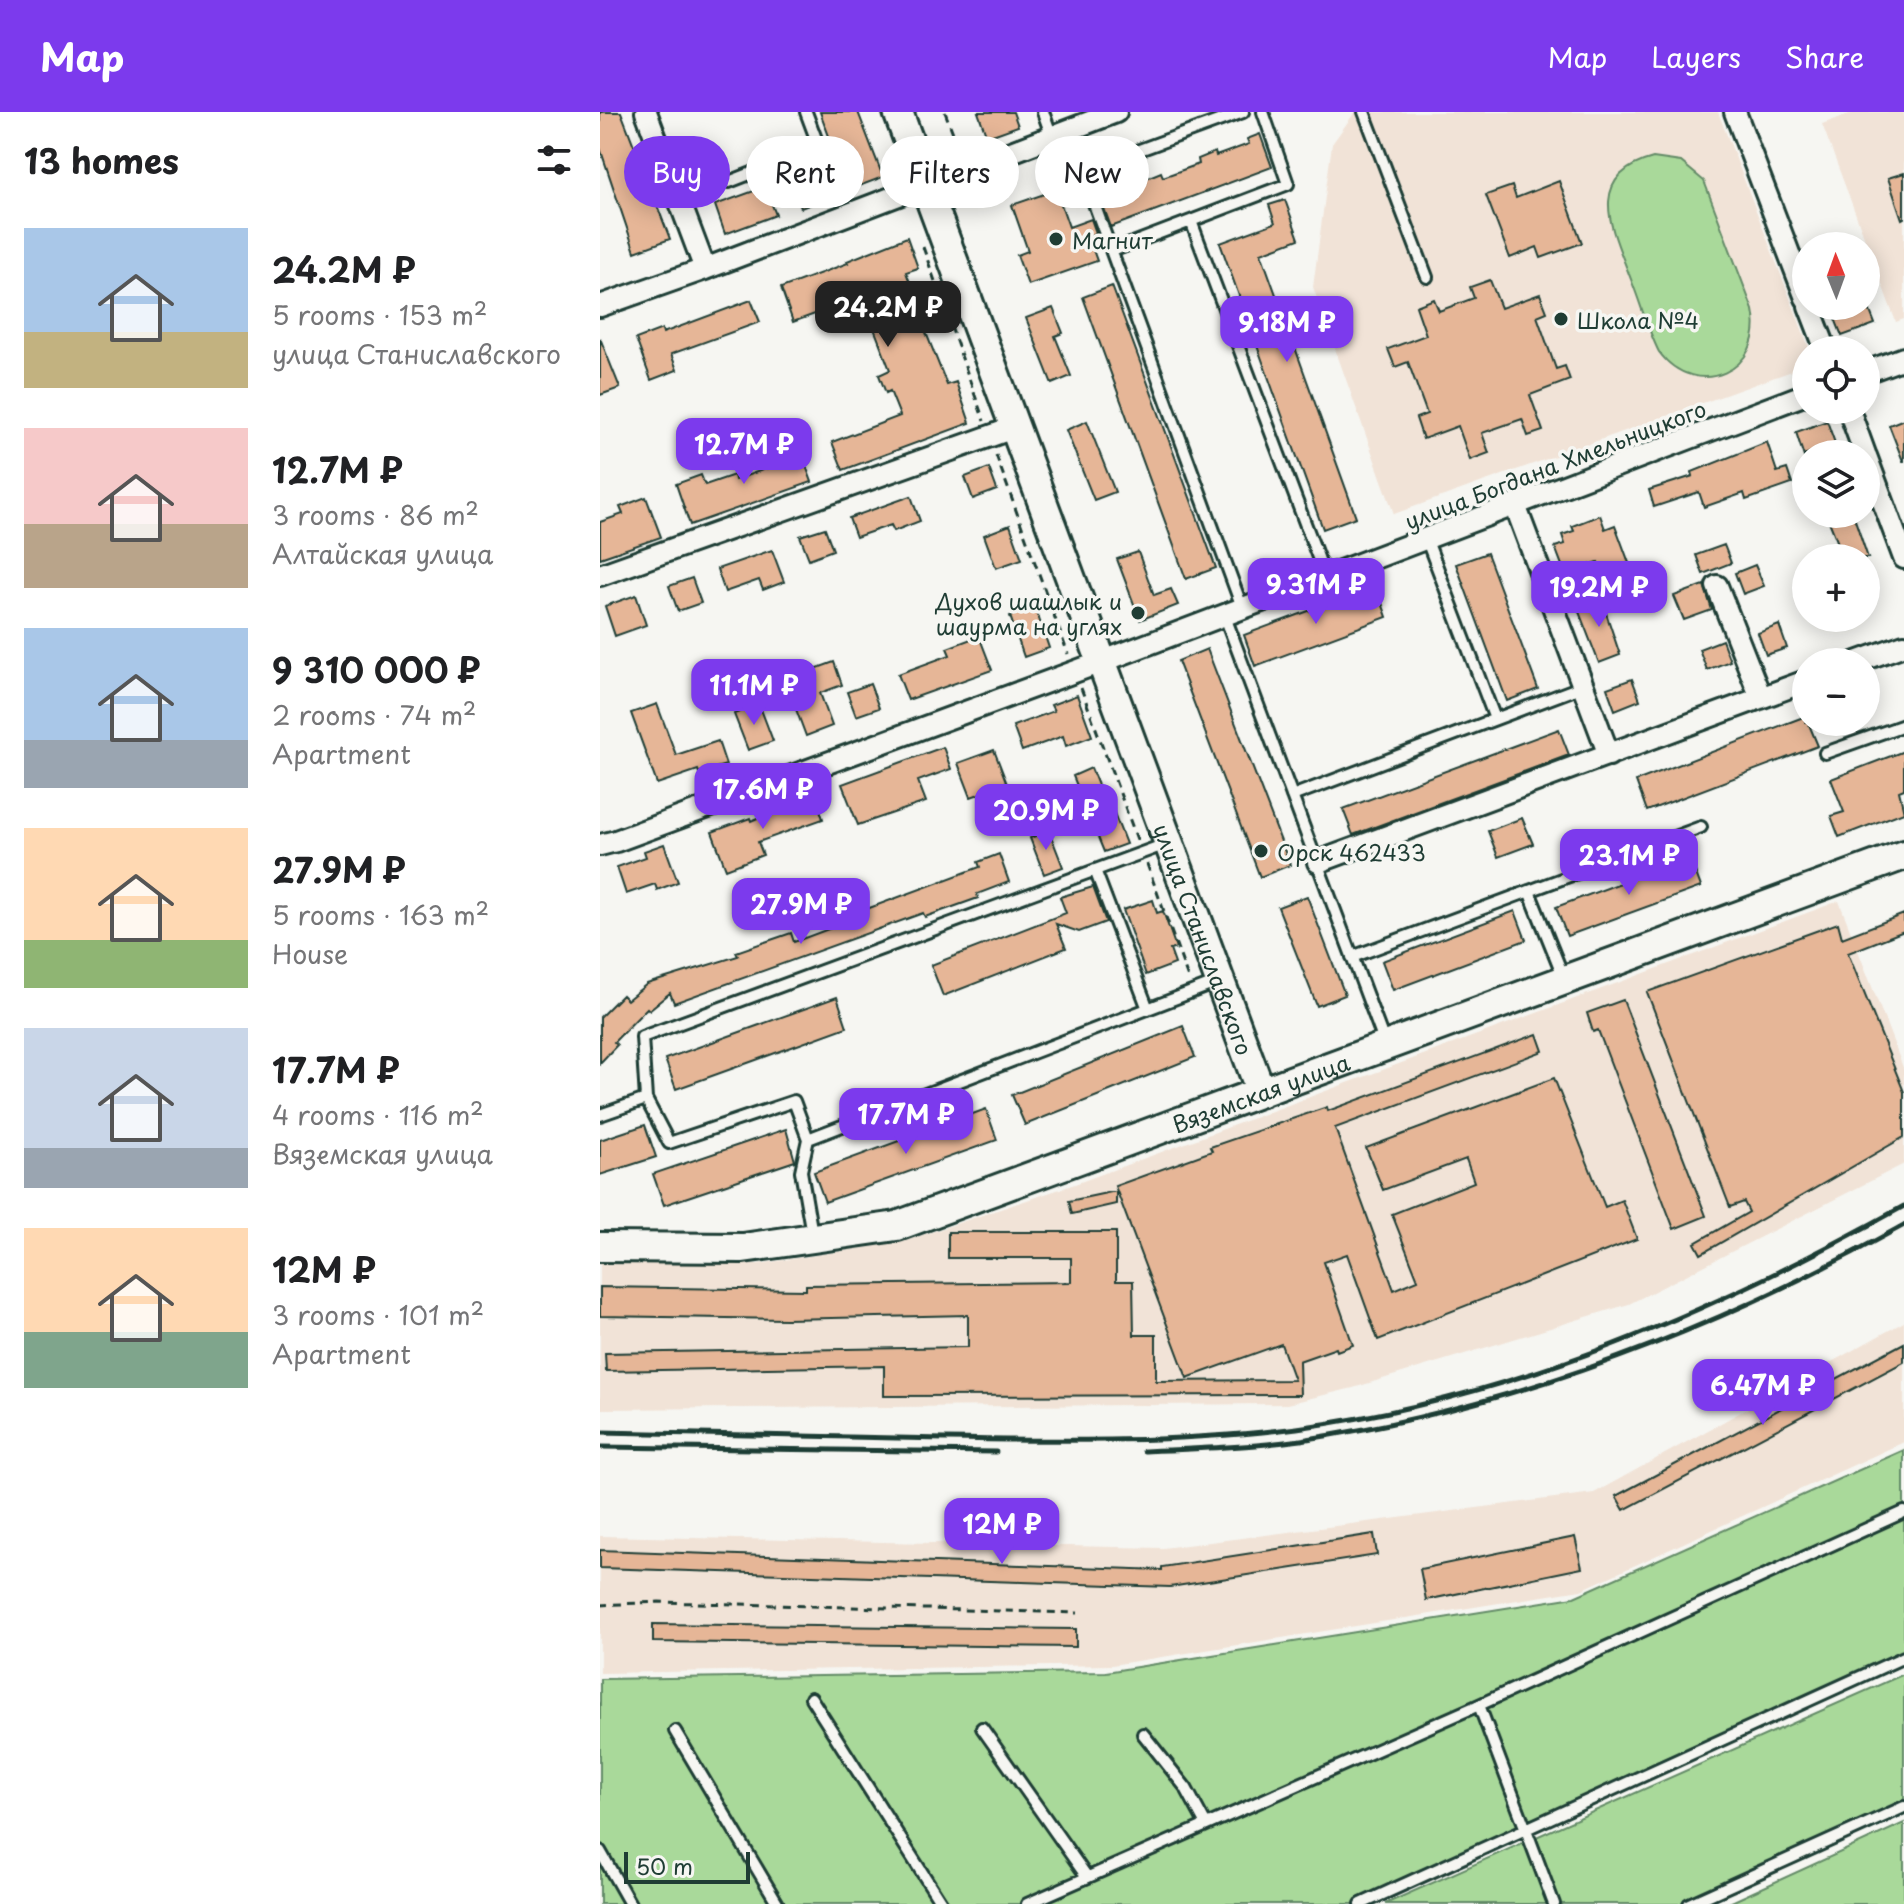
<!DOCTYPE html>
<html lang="en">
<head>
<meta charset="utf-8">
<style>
	body { margin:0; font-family:"Playpen Sans",sans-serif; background:#f6f6f6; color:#202124; height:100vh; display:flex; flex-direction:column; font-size:30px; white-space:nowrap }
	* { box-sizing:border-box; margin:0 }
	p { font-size:26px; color:#757577 }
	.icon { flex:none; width:44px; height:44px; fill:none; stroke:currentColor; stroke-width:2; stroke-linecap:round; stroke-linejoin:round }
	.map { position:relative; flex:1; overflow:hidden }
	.side { display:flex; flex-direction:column; background:#fff; width:600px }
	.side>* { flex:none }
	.top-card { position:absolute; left:24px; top:24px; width:760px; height:72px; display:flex; gap:16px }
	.needle { width:52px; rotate:359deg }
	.fabs { position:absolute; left:1192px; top:120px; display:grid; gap:16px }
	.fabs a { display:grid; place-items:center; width:88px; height:88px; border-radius:50%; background:#fff; box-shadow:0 4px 20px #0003; font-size:40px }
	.scale { position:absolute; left:24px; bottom:20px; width:126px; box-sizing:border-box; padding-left:8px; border:4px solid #1f3d34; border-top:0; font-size:22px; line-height:28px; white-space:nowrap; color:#1f3d34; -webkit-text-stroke:6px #f6f6f2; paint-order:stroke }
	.price { position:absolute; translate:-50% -68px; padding:0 18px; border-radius:16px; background:#7c3aed; color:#fff; font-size:26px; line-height:52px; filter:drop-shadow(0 2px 4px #0008) }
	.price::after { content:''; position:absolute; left:50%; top:48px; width:24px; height:18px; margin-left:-12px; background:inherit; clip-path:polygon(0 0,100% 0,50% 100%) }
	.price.current { background:#222; color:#fff }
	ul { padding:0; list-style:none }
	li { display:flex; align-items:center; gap:24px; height:200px; padding:0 24px }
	li span { display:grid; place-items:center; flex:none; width:224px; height:160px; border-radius:0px; color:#555 }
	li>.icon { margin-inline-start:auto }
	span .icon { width:96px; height:96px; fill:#fffc; stroke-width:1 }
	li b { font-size:34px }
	h2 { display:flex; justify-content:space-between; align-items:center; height:96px; padding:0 24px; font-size:34px }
	.pill { padding:0 28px; border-radius:36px; background:#fff; box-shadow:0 4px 20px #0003; font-size:28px; line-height:72px }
	.pill.current { background:#7c3aed; color:#fff }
	header { display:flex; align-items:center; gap:48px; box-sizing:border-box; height:112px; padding:0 40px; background:#7c3aed; color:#fff }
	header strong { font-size:38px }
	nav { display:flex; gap:44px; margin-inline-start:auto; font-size:28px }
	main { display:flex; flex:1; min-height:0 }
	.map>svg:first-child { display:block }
	.built { fill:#f1e3d7 }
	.green { fill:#a9d99a; stroke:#648b67; stroke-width:2 }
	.building { fill:#e6b697; stroke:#1f3d34; stroke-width:2 }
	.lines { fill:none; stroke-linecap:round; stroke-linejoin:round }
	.lane-casing { stroke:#1f3d34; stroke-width:16 }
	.street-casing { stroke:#1f3d34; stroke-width:26 }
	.secondary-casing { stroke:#1f3d34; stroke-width:34 }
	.path { stroke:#1f3d34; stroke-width:3; stroke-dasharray:8 6; stroke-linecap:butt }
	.lane { stroke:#f6f6f2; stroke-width:10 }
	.street { stroke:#f6f6f2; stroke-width:20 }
	.secondary { stroke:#f6f6f2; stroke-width:28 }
	.rail { stroke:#1f3d34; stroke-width:5 }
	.poi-dot { fill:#1f3d34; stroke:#f6f6f2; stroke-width:3 }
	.labels { text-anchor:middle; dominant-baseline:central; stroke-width:7; stroke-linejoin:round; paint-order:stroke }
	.poi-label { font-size:22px; fill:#1f3d34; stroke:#f6f6f2; text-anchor:start }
	.street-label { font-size:22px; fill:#1f3d34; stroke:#f6f6f2 }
</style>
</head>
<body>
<header>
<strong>Map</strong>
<nav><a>Map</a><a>Layers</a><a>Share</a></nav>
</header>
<main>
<section class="side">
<h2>13 homes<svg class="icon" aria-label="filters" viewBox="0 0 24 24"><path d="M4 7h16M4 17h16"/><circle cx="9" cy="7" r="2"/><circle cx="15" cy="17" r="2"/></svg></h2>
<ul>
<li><span style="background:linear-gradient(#a9c7e8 65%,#c2b280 0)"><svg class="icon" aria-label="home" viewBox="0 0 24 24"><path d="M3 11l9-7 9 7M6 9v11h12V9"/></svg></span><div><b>24.2M ₽</b><p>5 rooms · 153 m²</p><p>улица Станиславского</p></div></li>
<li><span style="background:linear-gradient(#f6c9c9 60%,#b9a48a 0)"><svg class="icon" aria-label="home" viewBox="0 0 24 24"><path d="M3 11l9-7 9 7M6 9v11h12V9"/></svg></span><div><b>12.7M ₽</b><p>3 rooms · 86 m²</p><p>Алтайская улица</p></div></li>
<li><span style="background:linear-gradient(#a9c7e8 70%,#9aa5b1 0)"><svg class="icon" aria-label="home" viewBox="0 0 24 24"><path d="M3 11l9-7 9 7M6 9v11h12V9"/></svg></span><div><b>9 310 000 ₽</b><p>2 rooms · 74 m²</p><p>Apartment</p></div></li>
<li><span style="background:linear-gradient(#ffd9b3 70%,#8fb573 0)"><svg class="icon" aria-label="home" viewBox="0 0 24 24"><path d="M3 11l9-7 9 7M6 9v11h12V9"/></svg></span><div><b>27.9M ₽</b><p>5 rooms · 163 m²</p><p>House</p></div></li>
<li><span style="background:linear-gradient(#c9d6e8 75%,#9aa5b1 0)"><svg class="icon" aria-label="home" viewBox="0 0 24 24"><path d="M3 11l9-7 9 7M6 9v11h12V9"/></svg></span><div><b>17.7M ₽</b><p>4 rooms · 116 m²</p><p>Вяземская улица</p></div></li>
<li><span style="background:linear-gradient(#ffd9b3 65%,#7fa58c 0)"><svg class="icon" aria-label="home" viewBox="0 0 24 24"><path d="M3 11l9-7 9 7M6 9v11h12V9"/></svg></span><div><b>12M ₽</b><p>3 rooms · 101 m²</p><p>Apartment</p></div></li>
</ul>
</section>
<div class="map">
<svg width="1304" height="1792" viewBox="0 0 1304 1792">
	<rect width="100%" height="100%" fill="#f6f6f2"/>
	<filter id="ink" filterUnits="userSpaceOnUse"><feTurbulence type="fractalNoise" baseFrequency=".0125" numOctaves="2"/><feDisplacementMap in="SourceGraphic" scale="16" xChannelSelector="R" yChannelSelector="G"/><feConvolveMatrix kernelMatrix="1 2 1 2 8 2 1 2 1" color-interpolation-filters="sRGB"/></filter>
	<g filter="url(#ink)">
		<path class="built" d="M755,0H1118L1210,238H1206V254L794,402L713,175L732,32Z
			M1255,0H1304V207L1296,210L1222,12Z
			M1239,789L1304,958V1052L1029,1192L753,1276L687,1292L0,1297V1147L158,1152L302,1130L475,1072Z
			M1304,1210V1330L981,1478L512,1553L0,1561V1424L563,1436L994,1381Z"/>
		<path class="green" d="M1053,46L1081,50L1104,69L1153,198C1166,259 1096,290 1059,240C1048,218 1041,193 1032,170C1015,123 981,65 1053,46Z
			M1304,1338V1550L760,1792H0V1567L506,1560L974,1485Z
			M1304,1562V1699L1100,1792H785Z
			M1304,1711V1792H1127Z"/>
		<path class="building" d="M0,0H21L70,127L35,140L0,36Z
			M220,0H258L283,65L201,96L188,62L236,43Z
			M378,0H413L418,14L387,25Z
			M660,22L672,55L511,115L501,88L546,71L544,67L561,60L563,65L599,52L598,47L615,40L616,44L649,32L647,27Z
			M1304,61V106L1302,107L1288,66Z
			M959,69L982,131L941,146L937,135L910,146L886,83L912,74L916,86Z
			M165,75L176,103L125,122L115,93Z
			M456,78L469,115L491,107L496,121L488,124L497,149L428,173L417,143L428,139L412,93Z
			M685,88L699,127L661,141L756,405L723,417L620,131L675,111L669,93Z
			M307,125L318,156L306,160L328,217L325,218L347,273L356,270L370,311L243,358L232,330L300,304L290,279L286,281L279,263L290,258L262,185L193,210L181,176L248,151L247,149Z
			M890,168L901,196L940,182L947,200L937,204L956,257L965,254L970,268L930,283L943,319L928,324L922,307L882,321L889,341L870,348L858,314L823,327L816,306L827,302L808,250L795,255L788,237L826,223L816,194L834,187L839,199L874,186L870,175Z
			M512,174L616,456L586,467L483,185Z
			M151,188L160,210L71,242L77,258L51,268L36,227L62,217L63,221Z
			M1230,194H1268L1275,212L1242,224Z
			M453,196L463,221L455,224L471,264L452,272L426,206Z
			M0,226L20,276L0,283Z
			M1304,307V349H1303L1289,313Z
			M487,309L515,380L494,388L466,318Z
			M1227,309L1236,334L1206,342L1204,345L1196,320Z
			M197,330L212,370L90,413L76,372L101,363L105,373L134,363L135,368L176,353L171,339Z
			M1167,330L1177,360L1187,357L1192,372L1146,388L1144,381L1104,395L1099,380L1054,395L1049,378L1093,364L1092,360Z
			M389,356L397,378L373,387L365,365Z
			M311,384L320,409L294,419L291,413L256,425L249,406Z
			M46,385L61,425L0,446V410L23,402L20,395Z
			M1226,402H1253L1268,446H1244Z
			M1000,403L1005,417L1015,413L1029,451L1002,461L998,450L975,458L974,453L963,456L955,435L965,432L962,423L974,419L972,414Z
			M410,413L422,447L396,456L384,423Z
			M225,416L233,438L209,447L200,424Z
			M1124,433L1131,451L1103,462L1096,443Z
			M172,438L184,470L163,478L159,468L125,480L117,457Z
			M538,440L554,483L571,477L578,493L540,508L517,447Z
			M887,441L938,577L907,589L856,452Z
			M1155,453L1164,474L1143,482L1135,461Z
			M92,466L101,491L78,499L69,474Z
			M1104,473L1112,498L1084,508L1074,484Z
			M776,474L787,505L655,554L644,523Z
			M36,483L46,513L15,524L5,494Z
			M1000,483L1020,543L999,551L976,492Z
			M435,495L449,536L424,545L410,504Z
			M1179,513L1187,536L1166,543L1158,521Z
			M379,524L392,558L308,588L298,562L350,543L347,536Z
			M1122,528L1130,549L1107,558L1099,537Z
			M607,537L690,753L660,765L578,549Z
			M234,550L242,573L220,581L232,614L206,624L194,592L185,595L176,571Z
			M1032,567L1040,588L1015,598L1007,576Z
			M270,572L279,596L256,604L247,580Z
			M477,583L492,624L466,634L463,624L422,639L413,614L454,599L451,593Z
			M57,592L76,643L118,629L126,653L99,661L98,658L57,672L31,601Z
			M159,592L173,629L148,638L134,602Z
			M1206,604V610H1208L1218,634L1047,699L1036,669Z
			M959,617L969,643L753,723L743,697Z
			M343,635L351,657L318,669L326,690L258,713L242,672Z
			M394,638L407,672L371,685L358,651Z
			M1304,639V677L1299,679L1304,700L1239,725L1231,704L1244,700L1231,667Z
			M491,656L506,693L510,691L526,732L504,740L473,664Z
			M215,682L223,707L158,730L163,743L126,757L112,720L150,706L151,709Z
			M922,706L933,732L898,745L888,719Z
			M449,719L463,755L444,762L430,726Z
			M64,732L78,770L57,778L55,772L26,782L17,755L46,745L44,739Z
			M399,742L409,770L377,782L378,786L325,805L323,801L74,891L70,881L49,898L47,896L14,930L17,933L0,951V905L22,883L27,888L47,872L138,844L136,840L191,821L194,830L242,812L236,796L259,787L264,798L380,755L378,750Z
			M1090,745L1101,775L967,824L956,795Z
			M493,775L506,810L479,820L456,812L466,836L343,884L331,853L466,801L460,785Z
			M707,784L745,883L717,894L678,795Z
			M553,788L557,801L563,799L576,836L570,838L575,852L546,863L523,798Z
			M915,799L926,828L793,878L782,849Z
			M1304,802V819L1248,841L1304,980V1025L1101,1142L1095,1131L1149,1100L1144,1090L1130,1095L1047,880L1238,811L1242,826Z
			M237,885L247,915L76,977L65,947Z
			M1023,888L1106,1104L1074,1117L998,918L993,920L987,901Z
			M583,914L595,945L425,1013L412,983Z
			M937,922L943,939L735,1016L794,1178L818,1168L792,1102L874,1070L866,1047L783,1078L766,1036L954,966L1005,1095L1022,1088L1037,1127L778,1228L747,1142L724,1150L753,1233L737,1239L736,1236L699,1249L700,1283L284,1284V1254L6,1259L5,1241L368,1235V1203L186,1207L0,1204V1175L206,1178V1173L471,1170V1146H348V1120H516V1169H533L534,1223H556V1269L694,1268L681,1232L587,1266L515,1074L612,1039L610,1035L727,995L728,999Z
			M386,997L397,1028L225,1090L214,1060Z
			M45,1013L56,1045L0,1063V1028Z
			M186,1017L195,1049L64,1093L53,1062Z
			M516,1079V1092L472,1102L469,1089Z
			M1304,1231V1250L1024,1398L1016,1384Z
			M774,1422L777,1443L570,1475L0,1456V1438L562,1458V1455Z
			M975,1425L982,1456L826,1488L820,1457Z
			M53,1512L476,1517V1535L53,1530Z"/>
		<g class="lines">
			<defs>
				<path id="lane" d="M443,0L452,25
					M764,0L827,165
					M467,19L482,59
					M129,70L219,35L206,0
					M591,109L725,464
					M512,139L688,72L663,0
					M826,426L895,607
					M642,495L482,59L643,0
					M624,502L785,932
					M1225,641L1304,613
					M692,684L983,574
					M495,758L548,897
					M929,779L964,866
					M752,845L1101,715
					M46,987L42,925L566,732
					M0,1003L46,987L69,1031L194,989L208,1027
					M212,1122L201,1059L208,1027L618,870
					M211,1586L342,1792
					M879,1593L954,1792
					M382,1616L487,1765
					M75,1619L178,1792
					M543,1622L586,1676L606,1713
					M0,1739L30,1792
					M427,1792L879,1593L1304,1400
					M761,1792L1304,1545
					M1089,1792L1304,1695"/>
				<path id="street" d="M46,0L105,157
					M1135,0L1206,186
					M0,194L105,157L516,0
					M1209,194L1226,238
					M1266,260L1304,246
					M1249,298L1265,342
					M1266,344L1304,446
					M915,393L1009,643
					M0,463L413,316
					M1117,474L1161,586
					M1257,550L1304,533
					M0,733L16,729L501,550L1206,282
					M718,750L1206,569"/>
				<g id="secondary">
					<path id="s1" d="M298,0L661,980"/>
					<path id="s2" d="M0,1135L143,1136L297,1114L1304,743"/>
				</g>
			</defs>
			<use href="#lane" class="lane-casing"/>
			<use href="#street" class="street-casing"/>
			<use href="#secondary" class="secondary-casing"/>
			<path class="path" d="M345,0L361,42
				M323,135L384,309
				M396,343L468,542
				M481,576L538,730
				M547,752L589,869
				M0,1493L59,1490L478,1501"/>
			<use href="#lane" class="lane"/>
			<use href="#street" class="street"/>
			<use href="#secondary" class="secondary"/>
			<path class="rail" d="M0,1320C115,1323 230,1325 345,1327C463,1329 580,1331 697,1316C913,1287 1115,1199 1304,1094
				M0,1335L396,1340
				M544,1339C596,1337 649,1335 701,1328C914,1296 1117,1217 1304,1113"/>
		</g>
	</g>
	<g class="poi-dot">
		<circle cx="456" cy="127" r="8"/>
		<circle cx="961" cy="207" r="8"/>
		<circle cx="538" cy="501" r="8"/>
		<circle cx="661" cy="739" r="8"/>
	</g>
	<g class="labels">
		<g class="poi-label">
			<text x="472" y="127">Магнит</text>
			<text x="977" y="207">Школа №4</text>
			<text x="522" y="488" text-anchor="end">Духов шашлык и<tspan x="522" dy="25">шаурма на углях</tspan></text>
			<text x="677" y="739">Орск 462433</text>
		</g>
		<g class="street-label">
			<text transform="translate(955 352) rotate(-21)">улица Богдана Хмельницкого</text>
			<text stroke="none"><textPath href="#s1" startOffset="882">улица Станиславского</textPath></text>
			<text stroke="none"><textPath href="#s2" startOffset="686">Вяземская улица</textPath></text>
		</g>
	</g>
</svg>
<div class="fabs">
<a><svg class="needle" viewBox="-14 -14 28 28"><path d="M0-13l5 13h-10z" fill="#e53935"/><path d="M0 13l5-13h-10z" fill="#757577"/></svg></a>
<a><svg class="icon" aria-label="locate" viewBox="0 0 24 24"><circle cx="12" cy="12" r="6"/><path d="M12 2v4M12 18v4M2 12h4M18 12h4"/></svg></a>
<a><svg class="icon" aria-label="layers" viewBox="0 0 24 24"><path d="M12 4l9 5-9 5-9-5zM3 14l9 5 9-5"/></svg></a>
<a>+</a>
<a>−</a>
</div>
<div class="scale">50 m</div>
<b class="price current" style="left:288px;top:237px">24.2M ₽</b>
<b class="price" style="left:687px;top:252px">9.18M ₽</b>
<b class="price" style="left:144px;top:374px">12.7M ₽</b>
<b class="price" style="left:716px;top:514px">9.31M ₽</b>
<b class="price" style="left:999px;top:517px">19.2M ₽</b>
<b class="price" style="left:154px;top:615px">11.1M ₽</b>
<b class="price" style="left:163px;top:719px">17.6M ₽</b>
<b class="price" style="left:446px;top:740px">20.9M ₽</b>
<b class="price" style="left:1029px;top:785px">23.1M ₽</b>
<b class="price" style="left:201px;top:834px">27.9M ₽</b>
<b class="price" style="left:306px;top:1044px">17.7M ₽</b>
<b class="price" style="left:1163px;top:1315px">6.47M ₽</b>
<b class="price" style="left:402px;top:1454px">12M ₽</b>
<div class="top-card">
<a class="pill current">Buy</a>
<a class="pill">Rent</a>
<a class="pill">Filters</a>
<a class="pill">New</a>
</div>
</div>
</main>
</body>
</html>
